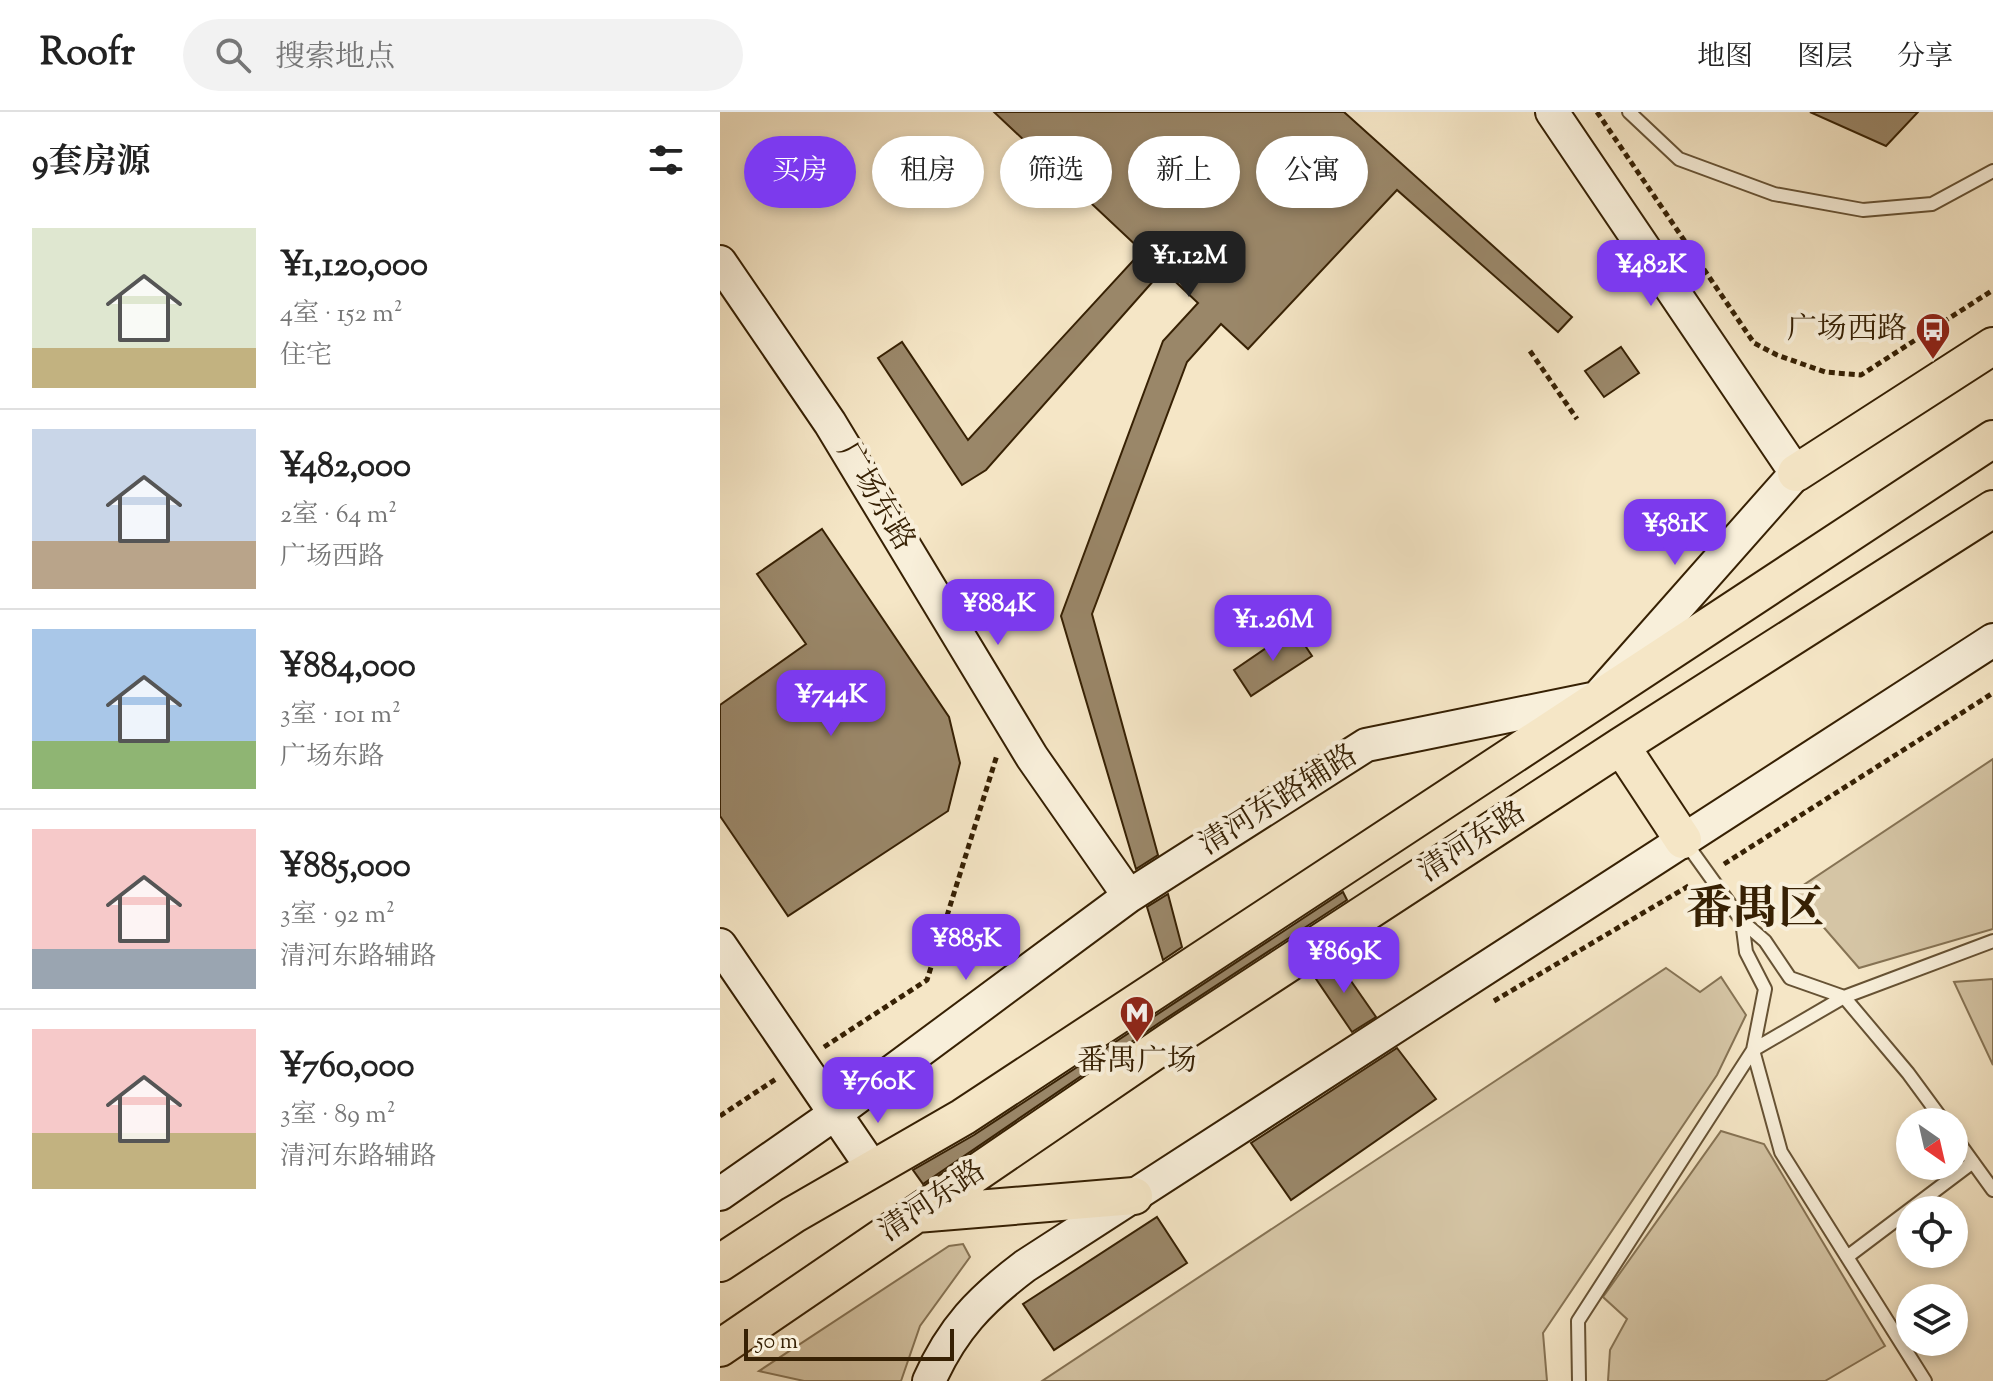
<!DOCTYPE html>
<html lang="zh">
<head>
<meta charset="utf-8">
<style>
	body { margin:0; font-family:"Sorts Mill Goudy","Noto Serif SC",serif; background:#f2f2f2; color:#222; height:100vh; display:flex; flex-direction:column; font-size:30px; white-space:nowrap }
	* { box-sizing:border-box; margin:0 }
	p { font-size:26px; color:#767676 }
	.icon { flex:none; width:44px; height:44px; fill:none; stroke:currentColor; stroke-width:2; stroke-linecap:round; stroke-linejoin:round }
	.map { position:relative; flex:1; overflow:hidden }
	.side { display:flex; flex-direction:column; background:#fff; width:720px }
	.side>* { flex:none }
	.guide { position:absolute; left:24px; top:24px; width:760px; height:72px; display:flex; gap:16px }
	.needle { width:52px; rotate:146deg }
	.controls { position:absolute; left:1176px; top:996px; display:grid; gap:16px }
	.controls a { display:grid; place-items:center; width:72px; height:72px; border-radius:50%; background:#fff; box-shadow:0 4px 12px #0003; font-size:40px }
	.scale { position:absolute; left:24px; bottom:20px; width:210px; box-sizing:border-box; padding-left:8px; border:4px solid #372104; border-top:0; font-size:22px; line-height:28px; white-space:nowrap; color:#372104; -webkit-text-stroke:6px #f8efda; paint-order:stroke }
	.price { position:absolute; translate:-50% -68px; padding:0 18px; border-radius:16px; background:#7c3aed; color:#fff; font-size:26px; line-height:52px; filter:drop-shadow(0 2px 4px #0008) }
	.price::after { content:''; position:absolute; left:50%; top:48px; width:24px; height:18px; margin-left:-12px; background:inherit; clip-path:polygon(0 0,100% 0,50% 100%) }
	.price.on { background:#222; color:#fff }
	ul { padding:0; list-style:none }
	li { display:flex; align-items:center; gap:24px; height:200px; padding:0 32px }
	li+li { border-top:2px solid #e0e0e0 }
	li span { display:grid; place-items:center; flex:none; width:224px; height:160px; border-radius:0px; color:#555 }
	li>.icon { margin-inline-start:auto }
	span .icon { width:96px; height:96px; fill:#fffc; stroke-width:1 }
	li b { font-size:34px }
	h2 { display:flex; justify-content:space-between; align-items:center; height:96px; padding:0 32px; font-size:34px }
	.pill { padding:0 28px; border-radius:36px; background:#fff; box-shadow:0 4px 12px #0003; font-size:28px; line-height:72px }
	.pill.on { background:#7c3aed; color:#fff }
	header { display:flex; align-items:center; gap:48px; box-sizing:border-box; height:112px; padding:0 40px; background:#fff; border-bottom:2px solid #e0e0e0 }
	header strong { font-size:38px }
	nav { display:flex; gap:44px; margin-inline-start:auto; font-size:28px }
	.search { width:560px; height:72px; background:#f2f2f2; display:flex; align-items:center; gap:20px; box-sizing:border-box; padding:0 28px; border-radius:44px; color:#767676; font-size:30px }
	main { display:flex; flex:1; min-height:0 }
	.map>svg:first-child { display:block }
	.green { fill:#d5c5a5; stroke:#867354; stroke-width:2 }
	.building { fill:#9a8769; stroke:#372104; stroke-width:2 }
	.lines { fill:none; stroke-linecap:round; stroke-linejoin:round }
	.lane-casing { stroke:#665234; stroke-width:16 }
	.secondary-casing { stroke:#372104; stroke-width:36 }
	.primary-casing { stroke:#372104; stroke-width:40 }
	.path { stroke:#372104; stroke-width:5; stroke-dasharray:6 4; stroke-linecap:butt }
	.lane { stroke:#f8efda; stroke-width:12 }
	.secondary { stroke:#f8efda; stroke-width:32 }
	.primary { stroke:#f5e6c6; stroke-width:36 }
	.labels { text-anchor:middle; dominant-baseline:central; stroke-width:8; stroke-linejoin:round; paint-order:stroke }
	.poi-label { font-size:30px; fill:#372104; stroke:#f8efda; text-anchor:end }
	.street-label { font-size:30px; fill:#372104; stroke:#f8efda }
	.town-label { font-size:46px; font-weight:bold; fill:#372104; stroke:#f8efda }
</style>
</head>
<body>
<header>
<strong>Roofr</strong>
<div class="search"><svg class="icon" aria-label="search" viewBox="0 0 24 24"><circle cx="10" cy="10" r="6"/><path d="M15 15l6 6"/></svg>搜索地点</div>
<nav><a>地图</a><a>图层</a><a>分享</a></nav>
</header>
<main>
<section class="side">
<h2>9套房源<svg class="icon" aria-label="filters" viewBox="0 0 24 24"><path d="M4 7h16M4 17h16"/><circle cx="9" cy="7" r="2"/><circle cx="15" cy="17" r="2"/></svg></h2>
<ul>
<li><span style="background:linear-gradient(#dfe7d0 75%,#c2b280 0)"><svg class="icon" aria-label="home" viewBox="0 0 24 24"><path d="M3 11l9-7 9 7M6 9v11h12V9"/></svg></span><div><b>¥1,120,000</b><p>4室 · 152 m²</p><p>住宅</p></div></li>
<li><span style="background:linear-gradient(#c9d6e8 70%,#b9a48a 0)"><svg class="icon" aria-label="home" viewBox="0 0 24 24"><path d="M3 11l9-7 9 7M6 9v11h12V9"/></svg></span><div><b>¥482,000</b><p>2室 · 64 m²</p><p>广场西路</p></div></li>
<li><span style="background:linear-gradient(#a9c7e8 70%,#8fb573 0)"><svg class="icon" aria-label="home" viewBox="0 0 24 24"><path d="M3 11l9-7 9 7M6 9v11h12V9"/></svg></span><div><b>¥884,000</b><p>3室 · 101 m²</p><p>广场东路</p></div></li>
<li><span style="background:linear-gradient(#f6c9c9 75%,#9aa5b1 0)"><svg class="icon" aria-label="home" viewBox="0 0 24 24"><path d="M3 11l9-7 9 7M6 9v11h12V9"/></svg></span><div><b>¥885,000</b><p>3室 · 92 m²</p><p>清河东路辅路</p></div></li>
<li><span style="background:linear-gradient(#f6c9c9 65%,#c2b280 0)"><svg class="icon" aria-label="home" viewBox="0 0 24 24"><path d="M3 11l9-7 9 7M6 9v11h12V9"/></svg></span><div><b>¥760,000</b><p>3室 · 89 m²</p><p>清河东路辅路</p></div></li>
</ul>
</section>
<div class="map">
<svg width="1273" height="1269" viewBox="0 0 1273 1269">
	<rect width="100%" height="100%" fill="#f5e6c6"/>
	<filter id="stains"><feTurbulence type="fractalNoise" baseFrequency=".0025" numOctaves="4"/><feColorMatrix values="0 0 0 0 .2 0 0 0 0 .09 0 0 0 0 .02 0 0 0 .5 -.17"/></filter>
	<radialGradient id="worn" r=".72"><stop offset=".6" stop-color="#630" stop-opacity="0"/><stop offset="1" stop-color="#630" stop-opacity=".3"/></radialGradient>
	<path class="green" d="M1273,647V817L1139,856L1073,780Z
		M946,856L980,880L1001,865L1026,903L997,963L823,1221L827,1269H322Z
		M1273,867V953L1234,870Z
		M1001,1019L1044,1032L1165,1234L1105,1269H888L890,1238L907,1207L883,1185Z
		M243,1132L250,1145L200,1214L181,1269H84L39,1259L229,1134Z"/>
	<path class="building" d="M274,0H624L852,205L838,220L677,78L528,237L501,212L467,250L372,502L438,743L416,757L341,504L443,229L478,191L443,158L266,358L242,373L158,246L182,230L248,328L422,139Z
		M1090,0H1198L1166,34Z
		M901,235L919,261L884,285L865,259Z
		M102,417L229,605L240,651L228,699L68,804L0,704V593L86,532L37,462Z
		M574,517L592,544L531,584L514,558Z
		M623,780L627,788L439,911L203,1072L193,1058L254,1023Z
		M448,782L462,835L443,848L427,795Z
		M615,846L656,905L632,920L592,861Z
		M677,936L716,987L571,1088L531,1031Z
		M437,1105L467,1151L334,1238L303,1192Z"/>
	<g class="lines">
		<defs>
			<path id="lane" d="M909,0L959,47L1054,82L1143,98L1212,92L1273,59
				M966,731L1022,809L1045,829L1070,866L1124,885L1188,961L1224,1010
				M1022,809L1026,840L1045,877L1033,938L1061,1040L1205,1269
				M1234,1024L1273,1078
				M1127,1145L1253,1050
				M859,1269L858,1209L1033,938L1124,885L1273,829"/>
			<path id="secondary" d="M0,150L110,311L312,645L409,784
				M0,833L153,1057
				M0,1082L116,1001L409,784L646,633L877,586L1076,361L832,0
				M209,1269C232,1217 260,1188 305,1154L1273,528"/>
			<path id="primary" d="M1076,361L1273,234
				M901,634L963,728
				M196,1102L414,1084
				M0,1151L73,1103L243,1005L1273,327
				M0,1236L451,928L901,634L1273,397"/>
		</defs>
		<use href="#lane" class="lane-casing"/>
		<use href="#secondary" class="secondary-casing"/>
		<use href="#primary" class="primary-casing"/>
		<path class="path" d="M877,0L1034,231L1057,243L1105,260L1141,263L1273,178
			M810,239L857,307
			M1004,752L1273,581
			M774,889L972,772
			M104,935L207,868L277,643
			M0,1004L56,967"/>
		<use href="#lane" class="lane"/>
		<use href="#secondary" class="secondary"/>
		<use href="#primary" class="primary"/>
	</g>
	<defs>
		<symbol id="bus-pin" viewBox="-11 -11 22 30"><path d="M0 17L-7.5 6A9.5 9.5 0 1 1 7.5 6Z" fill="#8f2418" stroke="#f8efda"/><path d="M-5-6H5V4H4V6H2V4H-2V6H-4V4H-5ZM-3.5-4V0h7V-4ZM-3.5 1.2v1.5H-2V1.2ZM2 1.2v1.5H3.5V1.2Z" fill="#fff"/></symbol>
		<symbol id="metro-pin" viewBox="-11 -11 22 30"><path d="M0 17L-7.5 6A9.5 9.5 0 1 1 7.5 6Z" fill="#8f2418" stroke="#f8efda"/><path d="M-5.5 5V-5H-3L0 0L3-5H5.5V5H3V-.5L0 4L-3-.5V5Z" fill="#fff"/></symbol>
	</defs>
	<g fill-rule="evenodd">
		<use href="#bus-pin" x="1193" y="198" width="40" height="54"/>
		<use href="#metro-pin" x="397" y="881" width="40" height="54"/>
	</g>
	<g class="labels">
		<g class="poi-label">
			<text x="1187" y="218">广场西路</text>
			<text x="417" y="950" text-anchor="middle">番禺广场</text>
		</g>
		<g class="street-label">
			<text transform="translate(155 385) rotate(59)">广场东路</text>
			<text transform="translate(559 689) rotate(-32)">清河东路辅路</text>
			<text transform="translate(753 731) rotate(-33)">清河东路</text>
			<text transform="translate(213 1090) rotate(-34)">清河东路</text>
		</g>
		<g class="town-label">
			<text x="1035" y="800">番禺区</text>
		</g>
	</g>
	<rect width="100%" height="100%" filter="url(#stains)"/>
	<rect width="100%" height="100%" fill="url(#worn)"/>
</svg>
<div class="controls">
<a><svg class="needle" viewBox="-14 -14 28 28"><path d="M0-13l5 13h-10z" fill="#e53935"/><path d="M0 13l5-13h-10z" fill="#767676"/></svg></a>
<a><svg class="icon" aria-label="locate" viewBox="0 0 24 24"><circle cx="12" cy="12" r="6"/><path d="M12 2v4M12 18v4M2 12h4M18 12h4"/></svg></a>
<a><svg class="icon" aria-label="layers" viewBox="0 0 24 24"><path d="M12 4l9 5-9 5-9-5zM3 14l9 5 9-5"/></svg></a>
</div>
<div class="scale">50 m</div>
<b class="price on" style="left:469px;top:187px">¥1.12M</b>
<b class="price" style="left:931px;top:196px">¥482K</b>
<b class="price" style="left:955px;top:455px">¥581K</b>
<b class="price" style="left:278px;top:535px">¥884K</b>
<b class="price" style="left:553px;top:551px">¥1.26M</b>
<b class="price" style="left:111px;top:626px">¥744K</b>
<b class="price" style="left:246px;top:870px">¥885K</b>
<b class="price" style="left:624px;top:883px">¥869K</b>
<b class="price" style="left:158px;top:1013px">¥760K</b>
<div class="guide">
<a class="pill on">买房</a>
<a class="pill">租房</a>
<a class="pill">筛选</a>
<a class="pill">新上</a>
<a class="pill">公寓</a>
</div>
</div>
</main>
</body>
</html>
